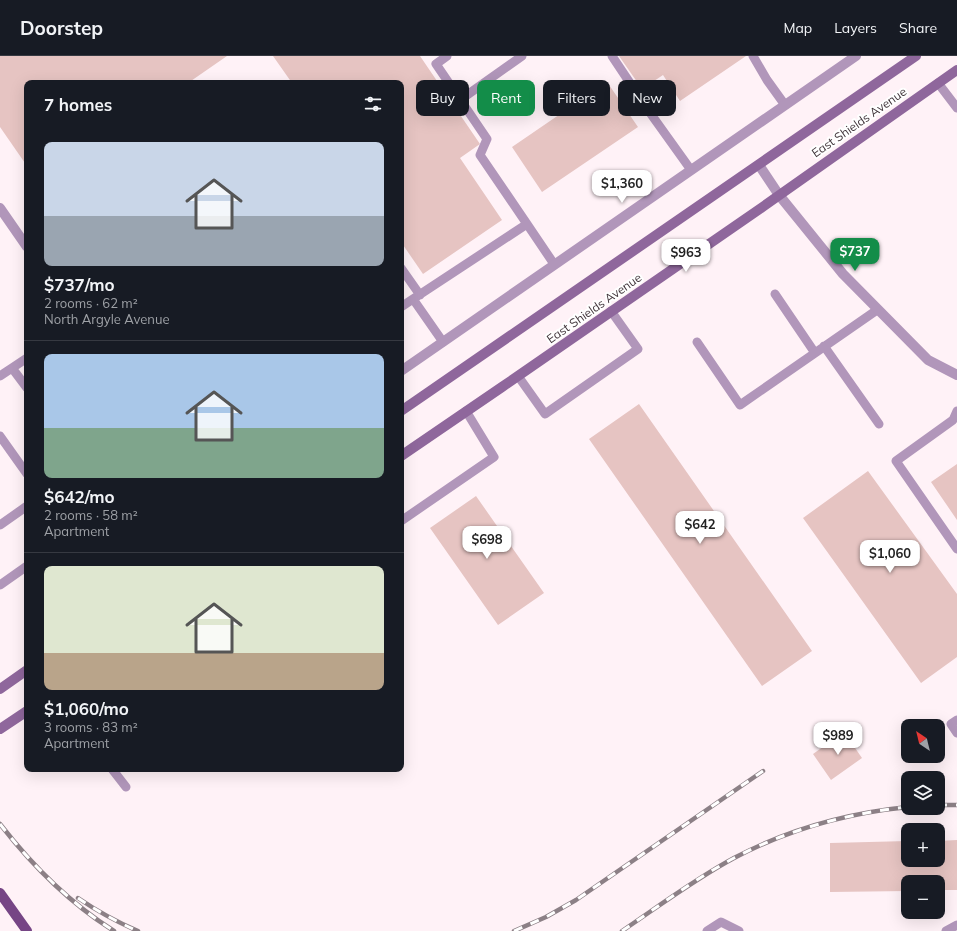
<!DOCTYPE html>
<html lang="en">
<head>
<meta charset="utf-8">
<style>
	body { margin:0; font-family:Mulish,sans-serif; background:#242831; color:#f1f3f6; height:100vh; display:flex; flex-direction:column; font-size:15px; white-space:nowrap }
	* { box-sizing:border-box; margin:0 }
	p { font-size:13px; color:#9ea1a6 }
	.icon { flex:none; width:22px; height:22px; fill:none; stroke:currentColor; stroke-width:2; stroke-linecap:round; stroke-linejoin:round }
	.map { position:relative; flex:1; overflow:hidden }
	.panel { position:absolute; left:24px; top:24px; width:380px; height:692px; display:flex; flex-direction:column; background:#171b24; border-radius:8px; box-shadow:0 4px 16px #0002 }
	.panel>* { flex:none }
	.guide { position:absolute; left:416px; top:24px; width:380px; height:36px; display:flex; gap:8px }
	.needle { width:26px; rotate:325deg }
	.controls { position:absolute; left:901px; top:663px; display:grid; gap:8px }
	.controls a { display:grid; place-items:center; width:44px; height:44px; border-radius:8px; background:#171b24; box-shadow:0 4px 16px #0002; font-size:20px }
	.price { position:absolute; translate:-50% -34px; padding:0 9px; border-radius:8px; background:#fff; color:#222; font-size:13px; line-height:26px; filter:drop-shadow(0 1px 2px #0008) }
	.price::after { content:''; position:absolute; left:50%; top:24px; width:12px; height:9px; margin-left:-6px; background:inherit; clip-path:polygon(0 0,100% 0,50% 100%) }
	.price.current { background:#138d49; color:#fff }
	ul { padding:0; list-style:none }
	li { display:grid; align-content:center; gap:8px; height:212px; padding:0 20px }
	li+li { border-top:1px solid #363941 }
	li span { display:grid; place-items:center; height:124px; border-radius:8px; color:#555 }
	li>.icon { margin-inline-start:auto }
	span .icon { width:72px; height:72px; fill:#fffc; stroke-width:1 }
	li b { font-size:17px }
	h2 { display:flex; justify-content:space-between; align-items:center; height:48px; padding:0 20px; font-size:17px }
	.chip { padding:0 14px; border-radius:8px; background:#171b24; box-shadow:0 4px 16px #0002; font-size:14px; line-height:36px }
	.chip.current { background:#138d49; color:#fff }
	header { display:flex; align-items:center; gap:24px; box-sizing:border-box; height:56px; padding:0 20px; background:#171b24; border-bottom:1px solid #363941 }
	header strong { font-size:19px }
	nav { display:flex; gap:22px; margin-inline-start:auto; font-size:14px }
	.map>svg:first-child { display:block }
	.building { fill:#e6c4c2 }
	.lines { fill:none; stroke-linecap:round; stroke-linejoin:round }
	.service { stroke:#b196ba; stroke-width:9 }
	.minor { stroke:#b196ba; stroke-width:10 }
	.secondary { stroke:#8f679c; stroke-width:10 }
	.primary { stroke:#764585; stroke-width:10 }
	.rail-casing { stroke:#8c8086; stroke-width:4.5 }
	.rail { stroke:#fff; stroke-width:3; stroke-dasharray:9; stroke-linecap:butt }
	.labels { text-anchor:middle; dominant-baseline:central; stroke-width:4; stroke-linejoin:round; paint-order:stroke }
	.street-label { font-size:12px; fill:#40343a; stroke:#fff }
</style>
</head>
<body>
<header>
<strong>Doorstep</strong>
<nav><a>Map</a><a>Layers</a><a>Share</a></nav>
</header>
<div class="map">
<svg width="957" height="875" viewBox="0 0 957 875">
	<rect width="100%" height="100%" fill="#fff2f7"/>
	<path class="building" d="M0,0H227L188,27H27V110L0,71Z
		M273,0H420L480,88L460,102L502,164L423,218L401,186V27H292Z
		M619,0H746L680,45L663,19L642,33Z
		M607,26L638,71L542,136L512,91Z
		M639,348L812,595L762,630L589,383Z
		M957,408V464L931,426Z
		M868,415L957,538V601L921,627L803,462Z
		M476,440L544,537L498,569L430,472Z
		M844,676L862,702L831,724L813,698Z
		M957,784V834H938V826H908V835L830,836V787L908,785V804H938V785Z"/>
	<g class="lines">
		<path class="service" d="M447,0L436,8L487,83L480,99L527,168
			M612,0L648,54L691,114
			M753,0L767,24L785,49
			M938,27L957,52
			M460,44L522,0
			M401,212L420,239
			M775,238L815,297
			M413,243L527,168L554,208
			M401,251L413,243L443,286
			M697,286L740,349L877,254
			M824,290L879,368
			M12,312L27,302
			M0,320L12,312L27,332
			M518,320L545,358L638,293L611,255
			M957,355L953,364L896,405L957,493
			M0,380L27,418
			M401,465L494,401L466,355
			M0,469L27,450
			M0,529L27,510
			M957,664L951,668L957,677
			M112,713L126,731
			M707,875L721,866L739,875
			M946,875L957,869"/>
		<path class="minor" d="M759,109L779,139L843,218L928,304L957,319
			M0,152L27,191
			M401,315L856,0"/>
		<path class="secondary" d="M401,355L916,0
			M401,400L502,331L764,150L957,14
			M0,633L27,614
			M0,673L27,655"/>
		<path class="primary" d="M0,837L27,875"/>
		<defs>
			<path id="rail" d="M938,749H957
				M0,768C31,808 71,848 114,875
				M78,842C97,855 117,866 138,875
				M514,875L546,861L576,844L763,715
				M622,875C659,850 695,823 734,802C787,774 848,757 908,751"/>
		</defs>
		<use href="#rail" class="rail-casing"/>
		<use href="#rail" class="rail"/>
	</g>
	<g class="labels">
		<g class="street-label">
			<text transform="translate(859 66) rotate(-35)">East Shields Avenue</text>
			<text transform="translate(594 252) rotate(-35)">East Shields Avenue</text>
		</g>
	</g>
</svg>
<div class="controls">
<a><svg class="needle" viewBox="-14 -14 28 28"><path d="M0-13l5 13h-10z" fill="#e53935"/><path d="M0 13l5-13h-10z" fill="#9ea1a6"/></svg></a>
<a><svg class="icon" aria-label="layers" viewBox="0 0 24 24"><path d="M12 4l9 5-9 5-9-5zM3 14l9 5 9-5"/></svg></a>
<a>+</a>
<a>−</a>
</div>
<b class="price" style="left:622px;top:148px">$1,360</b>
<b class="price current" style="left:855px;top:216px">$737</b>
<b class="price" style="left:686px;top:217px">$963</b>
<b class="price" style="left:700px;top:489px">$642</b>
<b class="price" style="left:487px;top:504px">$698</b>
<b class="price" style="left:890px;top:518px">$1,060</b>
<b class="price" style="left:838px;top:700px">$989</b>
<div class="guide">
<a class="chip">Buy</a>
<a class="chip current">Rent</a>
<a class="chip">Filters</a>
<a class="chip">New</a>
</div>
<section class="panel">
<h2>7 homes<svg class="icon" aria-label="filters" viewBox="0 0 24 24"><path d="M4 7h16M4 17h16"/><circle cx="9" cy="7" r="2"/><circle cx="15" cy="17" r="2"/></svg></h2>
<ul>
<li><span style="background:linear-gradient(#c9d6e8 60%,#9aa5b1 0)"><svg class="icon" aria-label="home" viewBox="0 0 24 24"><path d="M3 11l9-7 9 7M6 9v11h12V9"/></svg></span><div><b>$737/mo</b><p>2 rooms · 62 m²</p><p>North Argyle Avenue</p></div></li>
<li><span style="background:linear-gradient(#a9c7e8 60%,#7fa58c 0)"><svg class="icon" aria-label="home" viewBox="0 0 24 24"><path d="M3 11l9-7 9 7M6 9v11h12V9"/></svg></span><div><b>$642/mo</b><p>2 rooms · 58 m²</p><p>Apartment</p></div></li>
<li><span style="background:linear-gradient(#dfe7d0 70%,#b9a48a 0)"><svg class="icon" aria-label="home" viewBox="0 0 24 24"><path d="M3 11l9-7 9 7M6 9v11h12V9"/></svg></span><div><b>$1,060/mo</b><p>3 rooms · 83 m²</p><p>Apartment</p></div></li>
</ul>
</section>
</div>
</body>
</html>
